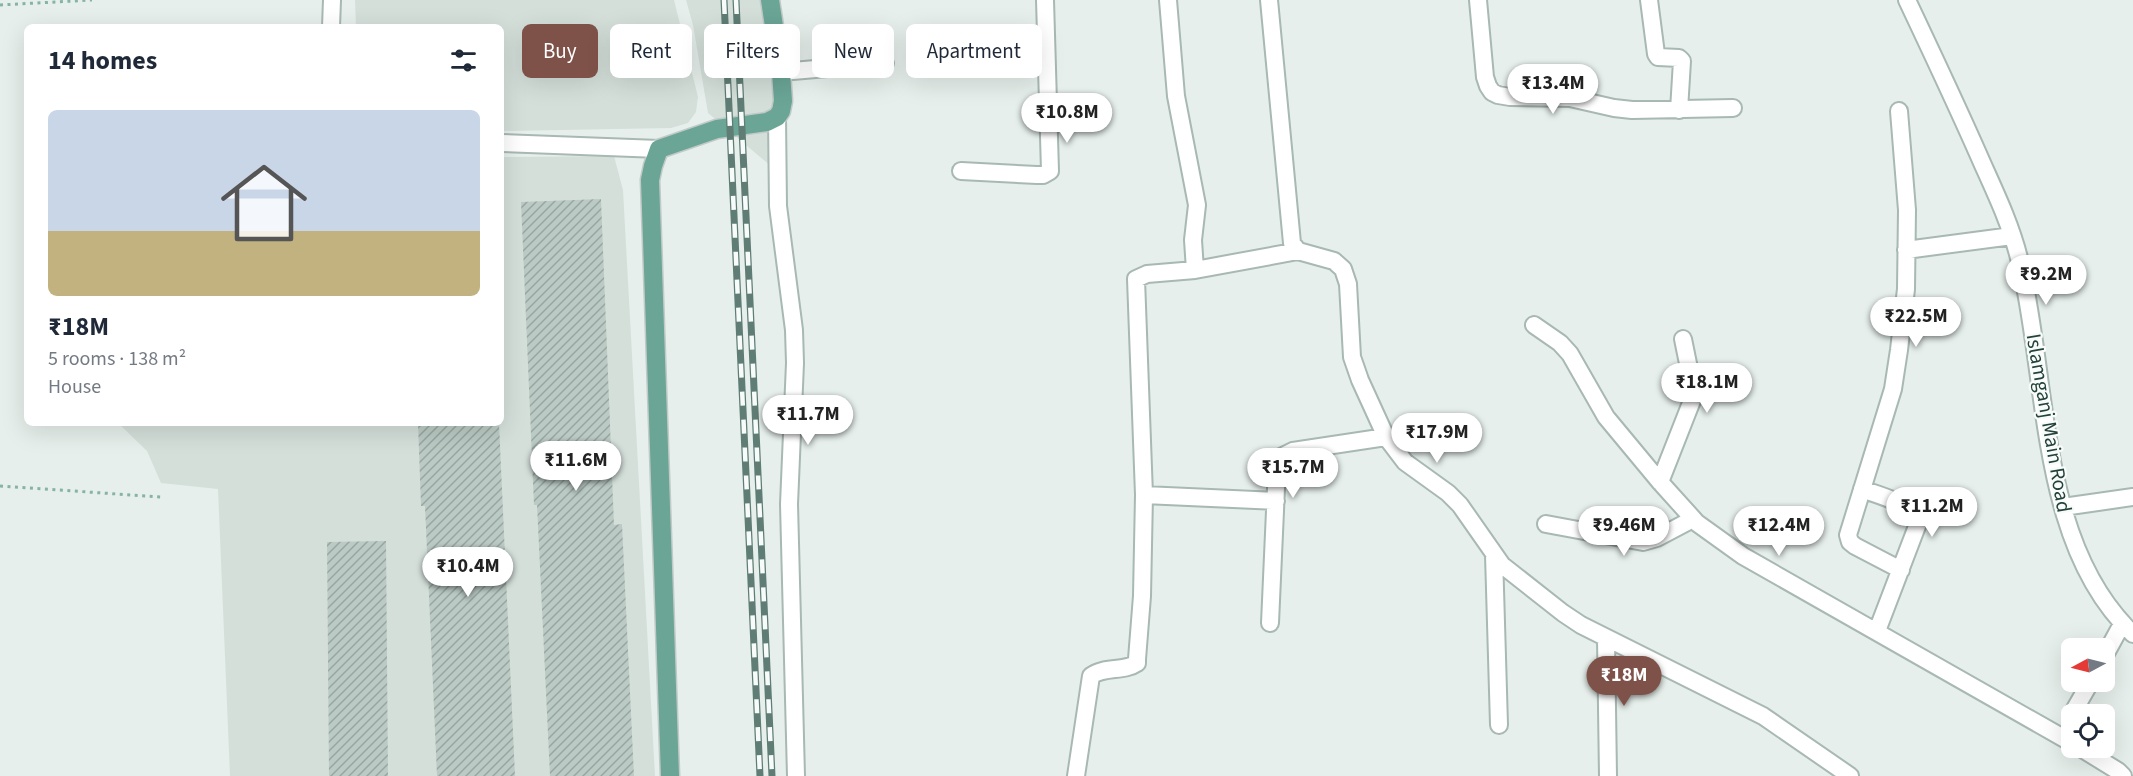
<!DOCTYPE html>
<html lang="en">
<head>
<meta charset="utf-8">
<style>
	body { margin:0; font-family:"Source Sans 3",sans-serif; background:#f2f2f3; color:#1f2937; height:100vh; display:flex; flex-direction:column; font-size:22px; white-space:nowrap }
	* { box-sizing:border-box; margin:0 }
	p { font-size:20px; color:#747a83 }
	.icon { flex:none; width:33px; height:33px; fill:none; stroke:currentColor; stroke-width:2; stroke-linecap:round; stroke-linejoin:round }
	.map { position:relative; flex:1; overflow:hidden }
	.side { position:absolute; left:24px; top:24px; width:480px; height:402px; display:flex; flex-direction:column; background:#fff; border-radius:9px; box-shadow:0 6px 24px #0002 }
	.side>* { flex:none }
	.hud { position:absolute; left:522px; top:24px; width:570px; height:54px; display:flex; gap:12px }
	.needle { width:39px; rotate:263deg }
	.buttons { position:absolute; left:2061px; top:638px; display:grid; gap:12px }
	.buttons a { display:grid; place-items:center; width:54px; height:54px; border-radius:9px; background:#fff; box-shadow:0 6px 24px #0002; font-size:30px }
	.price { position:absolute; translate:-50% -51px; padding:0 14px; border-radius:21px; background:#fff; color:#222; font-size:20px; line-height:39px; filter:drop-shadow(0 2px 3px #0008) }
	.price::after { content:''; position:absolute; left:50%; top:36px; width:18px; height:14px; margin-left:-9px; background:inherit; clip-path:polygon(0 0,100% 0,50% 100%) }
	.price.selected { background:#7f5249; color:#fff }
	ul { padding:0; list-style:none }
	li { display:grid; align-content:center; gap:12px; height:318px; padding:0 24px }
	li+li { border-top:2px solid #e0e1e3 }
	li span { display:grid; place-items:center; height:186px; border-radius:9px; color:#555 }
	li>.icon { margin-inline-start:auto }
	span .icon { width:108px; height:108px; fill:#fffc; stroke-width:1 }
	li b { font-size:26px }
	h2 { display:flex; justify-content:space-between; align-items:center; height:72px; padding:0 24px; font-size:26px }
	.tag { padding:0 21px; border-radius:9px; background:#fff; box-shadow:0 6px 24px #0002; font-size:21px; line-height:54px }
	.tag.selected { background:#7f5249; color:#fff }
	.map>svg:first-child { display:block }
	.built { fill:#d4dfda }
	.building { fill:url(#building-hatch) }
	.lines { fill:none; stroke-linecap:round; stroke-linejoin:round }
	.minor-casing { stroke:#a8b8b2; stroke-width:20 }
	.major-casing { stroke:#c2cac8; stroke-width:21 }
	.path { stroke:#86b3a5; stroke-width:3; stroke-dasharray:3 4.5; stroke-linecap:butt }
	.minor { stroke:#fff; stroke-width:16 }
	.major { stroke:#6aa596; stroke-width:18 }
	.rail-casing { stroke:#5f7d75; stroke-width:7 }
	.rail { stroke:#f7fbf9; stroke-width:4.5; stroke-dasharray:14; stroke-linecap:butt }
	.labels { text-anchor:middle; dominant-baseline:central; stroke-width:4.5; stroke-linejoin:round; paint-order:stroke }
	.street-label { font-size:21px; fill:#24423a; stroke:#f7fbf9 }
</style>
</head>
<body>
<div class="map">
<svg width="2133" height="776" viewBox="0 0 2133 776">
	<defs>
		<pattern id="building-hatch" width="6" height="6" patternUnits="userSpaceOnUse" patternTransform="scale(1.5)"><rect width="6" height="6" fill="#bbcac4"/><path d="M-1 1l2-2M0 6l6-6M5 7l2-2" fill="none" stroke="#98a6a0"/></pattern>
	</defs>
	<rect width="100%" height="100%" fill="#e6efeb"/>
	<path class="built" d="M355,0H674L698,97L696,112L688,123L671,128L501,131V27H356Z
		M686,0H777L785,178L708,113L693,25Z
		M614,156L623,190L655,776H230L218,489L161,483L147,451L118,423H501V157Z"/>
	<path class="building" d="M601,199L614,525L622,524L634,776H550L537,505H534L521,202Z
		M418,423H499L515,776H437L425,506H421Z
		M386,541L388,776H329L327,542Z"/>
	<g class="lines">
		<defs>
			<path id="minor" d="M1168,0L1176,96L1197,205L1193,240L1195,270
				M1269,0L1292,243L1298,251L1334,261L1343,269L1348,284L1352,357L1360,380L1386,437L1405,462L1448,493L1460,505L1502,565L1563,613L1581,625L1763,716L1850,776
				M1478,0L1485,77L1488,86L1492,92L1498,95L1510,97L1570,98L1614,108L1632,110L1733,108
				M1649,0L1656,54L1658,57L1679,58L1682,61L1679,110
				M1907,0C1933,55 1959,110 1983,165C1997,196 2011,226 2019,258C2049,379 2037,543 2133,634
				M331,27L332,0
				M781,72L885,63
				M1899,111L1907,210L1906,289L1899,350L1893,389L1848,535L1850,542L1855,546L1901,570
				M777,117L778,206L794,330L795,363L789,504L796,776
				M501,143L659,149
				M961,171L1037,175H1043L1050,171L1045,0
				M1906,250L2012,236
				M1534,325L1560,343L1570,354L1606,417L1660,482L1697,523L1743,556L2072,743
				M1660,482L1693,398V388L1683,339
				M1862,489C1877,495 1915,504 1919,521L1877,631
				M1144,495L1276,501
				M2063,507L2133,497
				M1546,524L1643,542L1657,538L1693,519
				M1494,555L1499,725
				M1270,623L1277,466L1281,457L1293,451L1386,437
				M1606,639L1608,776
				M2104,657L2122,624
				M2072,714L2091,681
				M2079,747L2118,771L2123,776
				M1076,776L1091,676C1104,666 1124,672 1137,663V659L1142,596L1144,495L1136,279L1147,274L1195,270L1298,251"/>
			<path id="major" d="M670,776L650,180L653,166L659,149L717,129L767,122L777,117L781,111L783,101L781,72L770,0"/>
		</defs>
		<use href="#minor" class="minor-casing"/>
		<use href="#major" class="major-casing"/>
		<path class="path" d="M0,5L92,0
			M0,486L161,497"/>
		<use href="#minor" class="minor"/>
		<use href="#major" class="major"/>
		<defs>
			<path id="rail" d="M724,0L760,776
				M736,0L772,776"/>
		</defs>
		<use href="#rail" class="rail-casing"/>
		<use href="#rail" class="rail"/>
	</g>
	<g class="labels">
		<g class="street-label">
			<text transform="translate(2049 423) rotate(80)">Islamganj Main Road</text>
		</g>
	</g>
</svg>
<div class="buttons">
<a><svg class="needle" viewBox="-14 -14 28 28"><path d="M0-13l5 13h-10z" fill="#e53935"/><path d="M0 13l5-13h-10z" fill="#747a83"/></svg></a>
<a><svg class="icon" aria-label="locate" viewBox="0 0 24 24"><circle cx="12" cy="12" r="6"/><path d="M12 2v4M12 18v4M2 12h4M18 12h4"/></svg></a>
</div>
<b class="price" style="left:1553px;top:115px">₹13.4M</b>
<b class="price" style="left:1067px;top:144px">₹10.8M</b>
<b class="price" style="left:2046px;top:306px">₹9.2M</b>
<b class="price" style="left:1916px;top:348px">₹22.5M</b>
<b class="price" style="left:1707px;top:414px">₹18.1M</b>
<b class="price" style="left:808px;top:446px">₹11.7M</b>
<b class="price" style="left:1437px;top:464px">₹17.9M</b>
<b class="price" style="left:576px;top:492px">₹11.6M</b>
<b class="price" style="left:1293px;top:499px">₹15.7M</b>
<b class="price" style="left:1932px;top:538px">₹11.2M</b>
<b class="price" style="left:1624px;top:557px">₹9.46M</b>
<b class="price" style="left:1779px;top:557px">₹12.4M</b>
<b class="price" style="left:468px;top:598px">₹10.4M</b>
<b class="price selected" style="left:1624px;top:707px">₹18M</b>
<div class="hud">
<a class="tag selected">Buy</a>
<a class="tag">Rent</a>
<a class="tag">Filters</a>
<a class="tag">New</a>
<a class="tag">Apartment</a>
</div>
<section class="side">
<h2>14 homes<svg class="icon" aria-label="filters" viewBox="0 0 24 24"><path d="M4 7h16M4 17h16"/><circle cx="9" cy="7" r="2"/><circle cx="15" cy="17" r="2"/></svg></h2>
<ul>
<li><span style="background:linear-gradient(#c9d6e8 65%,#c2b280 0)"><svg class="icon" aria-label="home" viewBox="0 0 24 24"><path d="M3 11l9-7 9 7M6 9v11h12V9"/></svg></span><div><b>₹18M</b><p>5 rooms · 138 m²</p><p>House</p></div></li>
</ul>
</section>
</div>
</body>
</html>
